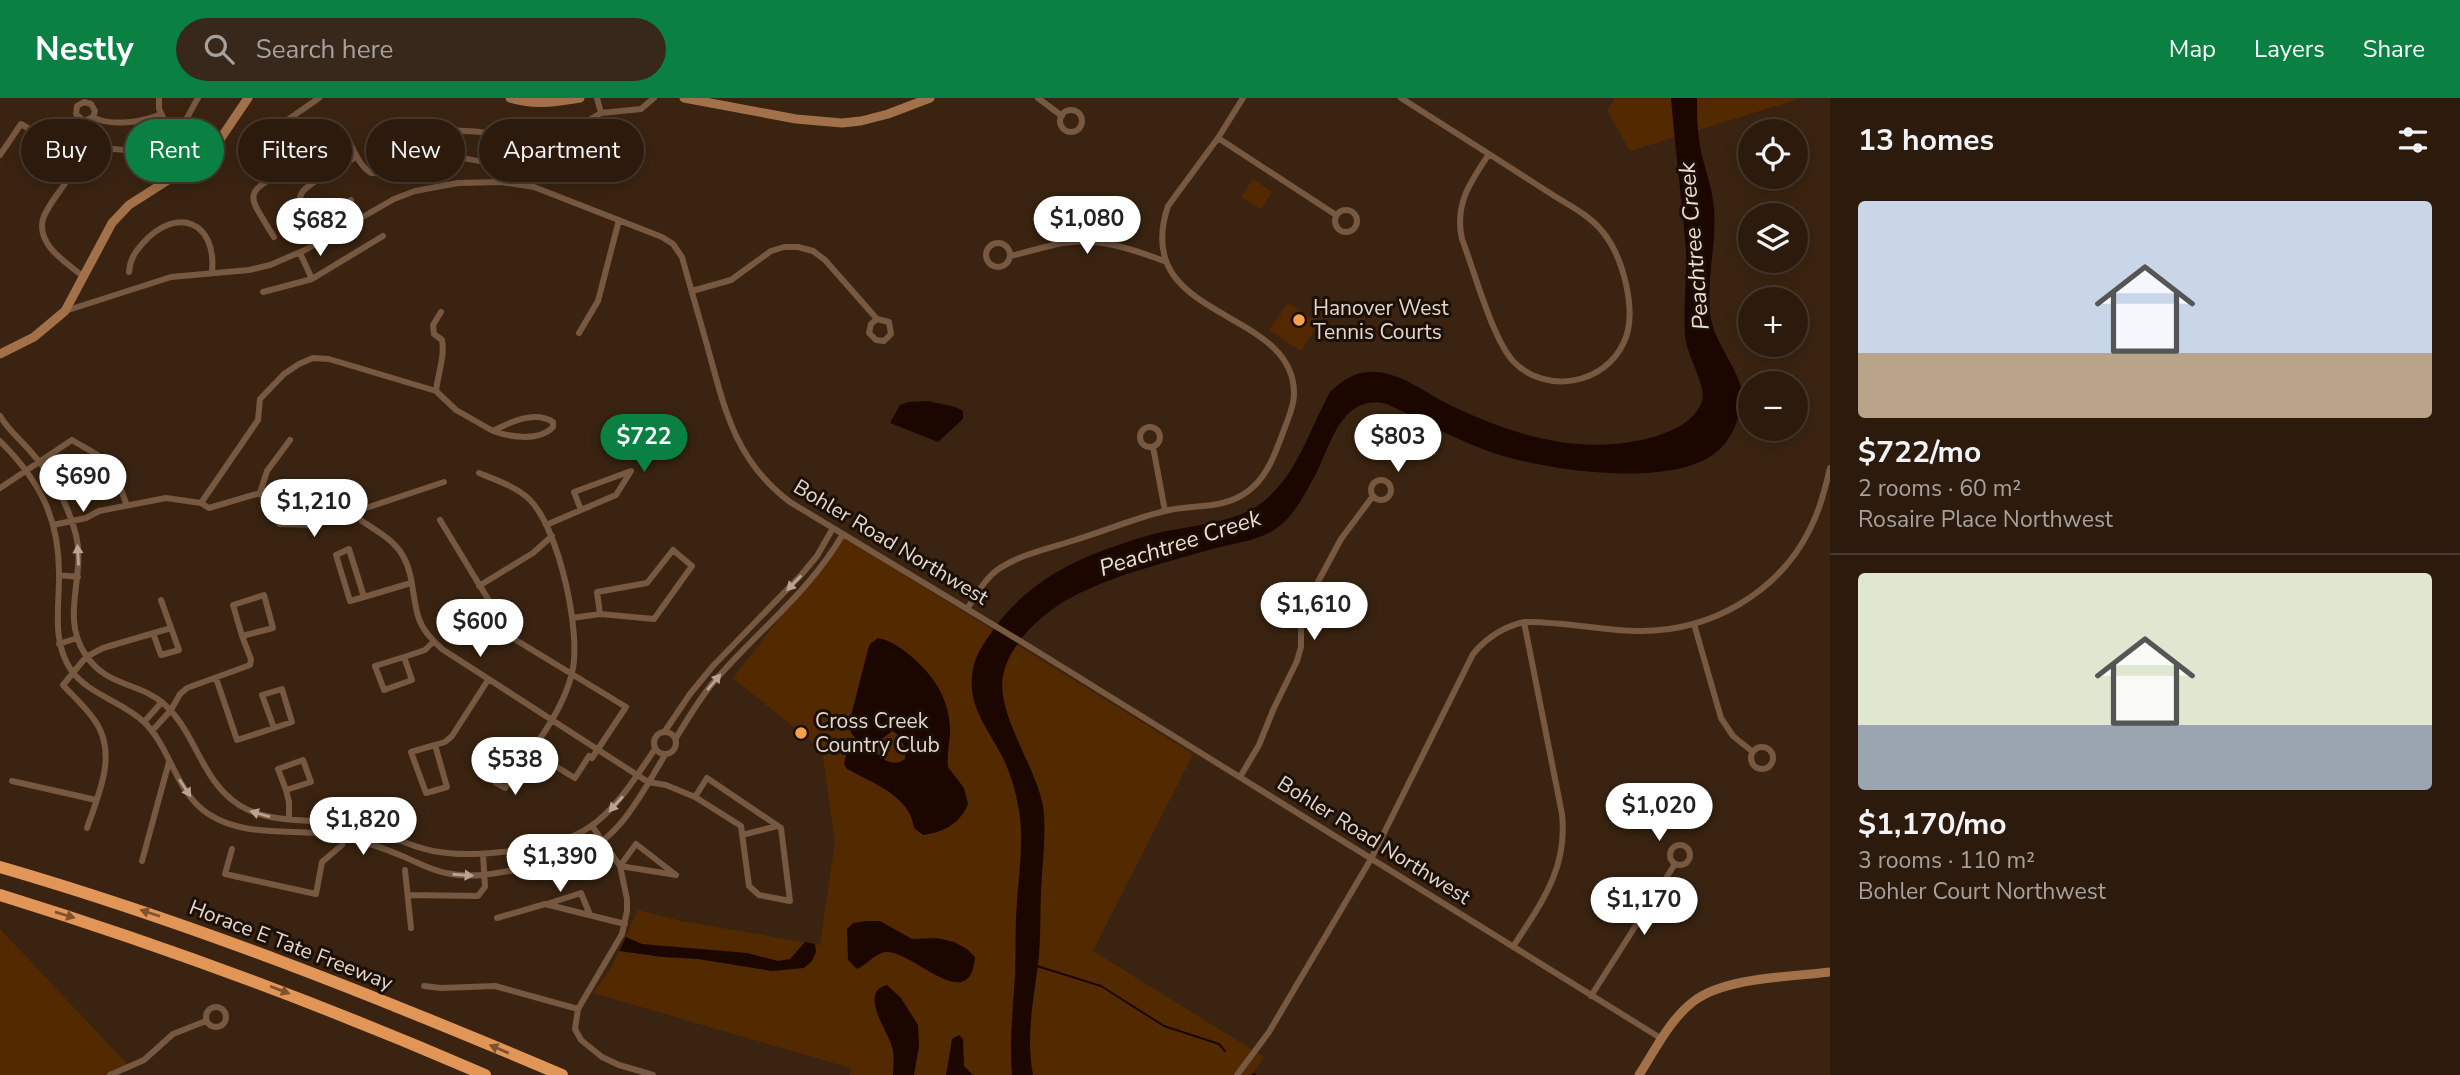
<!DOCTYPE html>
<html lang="en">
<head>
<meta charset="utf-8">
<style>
	body { margin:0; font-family:"Nunito Sans",sans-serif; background:#38281b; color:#f1f3f6; height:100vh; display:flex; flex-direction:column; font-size:26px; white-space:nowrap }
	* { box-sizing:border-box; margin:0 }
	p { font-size:23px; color:#a6a19d }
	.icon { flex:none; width:38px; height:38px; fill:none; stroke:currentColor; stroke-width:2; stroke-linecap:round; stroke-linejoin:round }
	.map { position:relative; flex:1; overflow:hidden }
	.details { display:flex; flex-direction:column; background:#2c1b0d; width:630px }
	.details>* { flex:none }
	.guide { position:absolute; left:21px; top:21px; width:665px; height:63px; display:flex; gap:14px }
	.controls { position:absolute; left:1738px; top:21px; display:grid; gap:14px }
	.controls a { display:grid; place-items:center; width:70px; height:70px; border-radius:50%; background:#2c1b0d; box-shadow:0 4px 18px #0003,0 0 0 2px #48392e; font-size:35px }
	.price { position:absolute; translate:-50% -60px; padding:0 16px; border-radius:24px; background:#fff; color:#222; font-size:23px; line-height:46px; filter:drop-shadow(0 2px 4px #0008) }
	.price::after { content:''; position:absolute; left:50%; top:42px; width:21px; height:16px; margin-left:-10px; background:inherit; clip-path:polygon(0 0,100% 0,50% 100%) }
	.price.current { background:#0b8043; color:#fff }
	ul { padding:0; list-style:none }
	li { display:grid; align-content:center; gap:14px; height:371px; padding:0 28px }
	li+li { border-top:2px solid #48392e }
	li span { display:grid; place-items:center; height:217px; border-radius:7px; color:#555 }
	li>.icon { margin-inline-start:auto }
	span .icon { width:126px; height:126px; fill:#fffc; stroke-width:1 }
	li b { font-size:30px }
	h2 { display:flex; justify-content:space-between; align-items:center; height:84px; padding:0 28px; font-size:30px }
	.chip { padding:0 24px; border-radius:32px; background:#2c1b0d; box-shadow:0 4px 18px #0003,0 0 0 2px #48392e; font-size:24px; line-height:63px }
	.chip.current { background:#0b8043; color:#fff }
	header { display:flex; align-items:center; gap:42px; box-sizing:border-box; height:98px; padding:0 35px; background:#0b8043; color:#fff }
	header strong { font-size:33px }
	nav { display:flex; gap:38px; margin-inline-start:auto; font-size:24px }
	.search { width:490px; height:63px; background:#38281b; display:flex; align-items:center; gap:18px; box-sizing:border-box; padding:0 24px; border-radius:38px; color:#a6a19d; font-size:26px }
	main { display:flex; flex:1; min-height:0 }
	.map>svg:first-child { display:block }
	.green { fill:#532a00 }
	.water { fill:#1c0700 }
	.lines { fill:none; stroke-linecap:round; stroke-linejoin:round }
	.stream { stroke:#1c0700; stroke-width:2 }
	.street { stroke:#775840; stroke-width:6 }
	.secondary { stroke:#a27149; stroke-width:9 }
	.highway { stroke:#e19556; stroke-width:12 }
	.oneway { fill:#b9a493 }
	.oneway2 { fill:#7e522f }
	.poi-dot { fill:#fa9f4f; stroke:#1a1008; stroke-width:2.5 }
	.labels { text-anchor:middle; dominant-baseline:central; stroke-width:6; stroke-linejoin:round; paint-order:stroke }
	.poi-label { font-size:21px; fill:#e5d6cb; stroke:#1a1008; text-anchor:start }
	.street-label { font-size:21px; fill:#e5d6cb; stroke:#1a1008 }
	.water-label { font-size:23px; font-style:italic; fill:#f1ddce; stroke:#1a1008 }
</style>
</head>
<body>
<header>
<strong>Nestly</strong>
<div class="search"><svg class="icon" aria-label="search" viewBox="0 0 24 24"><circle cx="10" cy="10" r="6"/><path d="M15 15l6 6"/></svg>Search here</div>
<nav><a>Map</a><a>Layers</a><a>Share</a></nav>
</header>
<main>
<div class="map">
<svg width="1830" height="977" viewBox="0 0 1830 977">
	<rect width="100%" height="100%" fill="#3a2411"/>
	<path class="green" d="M1615,0H1802L1630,53L1607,12Z
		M1253,81L1272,94L1261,111L1241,99Z
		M1288,205L1319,225L1301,253L1269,232Z
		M843,439L1193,656L1093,853L1264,959L1251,977H850L851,970L593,895L611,870L638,812L681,823L820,847L835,744L822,652L733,580Z
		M0,831L129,968L114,977H0Z"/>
	<path class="water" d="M1671,0H1697C1697,16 1697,32 1700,48C1704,69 1712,88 1714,110C1717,146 1705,186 1711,221C1716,249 1746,279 1742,304C1739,324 1729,347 1711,358C1663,390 1540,372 1488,353C1453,340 1420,322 1387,306C1342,295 1331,346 1316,376C1307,392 1297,412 1284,424C1266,442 1239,444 1216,450C1174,462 1118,476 1080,495C1048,510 1010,542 1003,578C996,615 1036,669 1043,708C1047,736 1042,765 1041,793C1040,817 1041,842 1038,867C1033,904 1026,939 1033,977H1012C1009,943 1013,911 1015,877C1016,852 1015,828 1017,803C1019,773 1024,743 1019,713C1016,694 1011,676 1002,658C987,629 966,606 973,571C976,554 986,543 995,529C1035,476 1088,455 1150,437C1181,428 1232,426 1257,408C1296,382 1308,334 1330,294C1343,281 1358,272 1377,274C1402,276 1426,295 1448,306C1511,337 1583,359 1653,339C1671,334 1696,323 1702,303C1707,288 1687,259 1685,238C1683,210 1687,181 1686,153C1682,102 1675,51 1671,0Z
		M929,303C941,307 952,306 963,313V321L938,344L890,325L900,307L908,304Z
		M878,540C890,542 903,551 912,559C935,579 951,603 950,636C949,647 947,658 948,669L964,690L968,706C961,725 942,735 923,737L914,730C910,698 873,685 847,671L844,666L847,653L855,646C859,647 864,647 867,649C881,656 888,672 905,661C905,650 903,638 892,633C879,645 863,650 851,635V618L868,551L870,546Z
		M867,823H880L912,841L937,840L954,844L967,851L975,859C970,920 912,851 885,854C874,856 867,867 857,871L848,862L847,831L853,825Z
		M626,839L642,846L747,855L778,863L790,861L805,844L815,846L816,854L812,863L804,870L772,873L698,861L663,859L619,853Z
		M887,887L901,900L918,927L919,948L914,977H893C893,968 895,958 892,949C888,933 858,894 887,887Z
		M959,937L963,941L964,968L973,977H946L952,941Z"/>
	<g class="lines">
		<path class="stream" d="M1037,868L1101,888L1164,928L1219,946L1225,953
			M1253,976L1255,977"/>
		<path class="street" d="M159,0V11L173,39
			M597,0L601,15
			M1038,0L1062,18
			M1401,0L1489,56
			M1060 23a11 11 0 1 1 22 0a11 11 0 1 1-22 0Z
			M93,19L95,13L91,6L84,4L77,8L76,16L84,23L93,19C111,29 144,24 161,16
			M407,31C431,32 515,31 530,48V57L522,66L506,71L504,84
			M1218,40L1336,117
			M291,54L317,40
			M1489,56C1511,70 1533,84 1556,99C1572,109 1590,118 1602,133C1623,158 1638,214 1624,244C1605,287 1545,297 1513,263C1492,240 1474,172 1462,141C1454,106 1471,83 1489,56Z
			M0,57L21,26C42,37 56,55 77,68
			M581,69L569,61L567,55L589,22L601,15L641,11L654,0
			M336,71L317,40C319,31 323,28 332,25C350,29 352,64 371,75H377C386,69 396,64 407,60C428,54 487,61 506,72
			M351,102C341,108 329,119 318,123C301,128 294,102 304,92C318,79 340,69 356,59
			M1335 123a11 11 0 1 1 22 0a11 11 0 1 1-22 0Z
			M274,139C245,92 243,97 291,69L293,60L283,41L286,23L319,0
			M986 157a12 12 0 1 1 24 0a12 12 0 1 1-24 0Z
			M300,155L312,181
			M1010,158C1028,154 1046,148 1063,145C1098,139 1132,151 1164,163
			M129,174C130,161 135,154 143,145C177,107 217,124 212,174
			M84,179C67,165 36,147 43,121C47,108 59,95 66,84C73,73 83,57 95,53C118,45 142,62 164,48C179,39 189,15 198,0
			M692,193L731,182L771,153L784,149H798L813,153L825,162L877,221L889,224L891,236L884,243L876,242L869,235L871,226L877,221
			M263,194L312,181L383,138
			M65,213L171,179L249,172L270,167L305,152L394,101L415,93L458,85L501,84L534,89L662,139L673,146L682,159C691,192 701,225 710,258C726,317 738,365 790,404L1030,549L1662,941
			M579,235L598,203L619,122
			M436,293C438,275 445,259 442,242L434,236L433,227L441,214
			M0,318C8,332 21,342 31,354C51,376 69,408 76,437C86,478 60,518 85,556C107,590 138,583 164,606C196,634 201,683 239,707C270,727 312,720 347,726C377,730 403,747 433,753C459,758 485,756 512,753C594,744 612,715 655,651
			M1140 339a10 10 0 1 1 20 0a10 10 0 1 1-20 0Z
			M0,343C40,383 60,421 59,479C59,511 52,544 71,572C89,597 122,603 144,624C171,650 175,693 207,715C248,743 301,728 347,739C365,744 384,750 402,758C417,764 430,772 446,775C473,781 498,775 525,770C543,766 563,764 581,756C622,738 643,693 665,657
			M1153,349L1165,413
			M479,375C496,382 517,389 530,402C559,431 582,536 572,575C562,617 529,655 505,690L496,685L514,656
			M1371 392a10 10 0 1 1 20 0a10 10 0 1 1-20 0Z
			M0,390L72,342C86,351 109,360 116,376C120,386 122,397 127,407
			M260,395L267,373L290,342
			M201,405L258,322L260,301L284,276L299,266L313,260L329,261L436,293L456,312L493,333C510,324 535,312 553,324V329C539,344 510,339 493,333
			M440,422L511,539L626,609L592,660L589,658L575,680L530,653
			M362,423C377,433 394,442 403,458C414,477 412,501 419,521C423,533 433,543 442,551L648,684L666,687L695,699
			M53,427L86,420L99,413L166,400L201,405L209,410L260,395L271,408L279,426L315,427L444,384
			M546,427L616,397L631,373L574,394L581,412
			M349,451L364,499L350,503L336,457Z
			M59,477L78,479
			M479,488L533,455L552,438
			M264,497L273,530L242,538L233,507Z
			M364,499L411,485
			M967,511C977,496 985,480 1000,470C1022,456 1050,450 1075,442C1105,433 1135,420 1165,413C1193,406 1222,412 1247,394C1268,379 1275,355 1284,332C1288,320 1294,309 1294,296C1295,208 1129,224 1168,108L1218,40L1243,0
			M572,520L600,516L654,521L692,468L673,452L647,485L597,494L600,516
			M1694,526L1721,620L1733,638L1753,654
			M153,535L161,557L179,552L161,502
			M59,546L77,540
			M404,559L412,582L384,592L375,568Z
			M404,559L425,552L434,543
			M216,580L237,642L274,630
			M282,591L292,624L274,630L262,597Z
			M144,624L162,604
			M152,633L171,612L180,596L187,590L250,567L251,561L242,538
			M665,633L690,596L713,568L802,476L817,458L833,430
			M654 645a11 11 0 1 1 22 0a11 11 0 1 1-22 0Z
			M676,640C687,622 698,603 712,586C755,535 809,495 843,436
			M435,647L447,689L426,695L411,654Z
			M435,647L445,644L452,638L488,582
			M1751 660a11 11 0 1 1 22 0a11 11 0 1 1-22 0Z
			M303,662L311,684L286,692L278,671Z
			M1240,679L1259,647L1274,610L1297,563L1301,549V521L1305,508L1341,441L1373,398
			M707,680L781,730L790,803L759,797L749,788L741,728L695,699Z
			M12,683L96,702
			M286,692L289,704V721
			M592,728L620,768L627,801V813L622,836L578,911L575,931L581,942L602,959L619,967L653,977
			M87,730C99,695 119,654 93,620C84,608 73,598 63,587L86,559L103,550L171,530
			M742,737L777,728
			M636,746L676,777L620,768Z
			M1670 757a10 10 0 1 1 20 0a10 10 0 1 1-20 0Z
			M232,751L225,776L316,796L322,764L342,747L347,726
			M142,763L169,664
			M405,772L411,830
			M408,797L478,798L485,789L483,756
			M547,806L581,795L590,817
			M497,820L545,806L625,826
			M1513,849C1541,805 1568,771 1562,716L1524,524
			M424,888L441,890L495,888L578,911
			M1591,898L1675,766
			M206 919a10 10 0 1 1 20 0a10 10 0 1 1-20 0Z
			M110,977L144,962L173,936L206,923
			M1237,977L1269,934L1371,761L1473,556C1487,539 1503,529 1524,524C1563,523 1602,533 1641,533C1712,533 1779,494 1810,431C1820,411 1825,391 1830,370"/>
		<path class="secondary" d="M510,0C535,8 555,4 580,0
			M684,0L796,21L842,25L861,23L888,16L930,0
			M0,256L34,239L65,213L112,125L129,107L204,59L219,43L248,0
			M1639,977C1655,952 1670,921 1694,903C1726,879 1790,879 1830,874"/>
		<path class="highway" d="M0,769C193,825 378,899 562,977
			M0,797C165,848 326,908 485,977"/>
	</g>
	<defs><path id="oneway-solid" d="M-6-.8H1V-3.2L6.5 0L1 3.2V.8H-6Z" transform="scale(1.75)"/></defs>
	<g class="oneway">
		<use href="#oneway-solid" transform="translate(78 457) rotate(-93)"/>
		<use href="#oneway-solid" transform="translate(794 485) rotate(134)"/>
		<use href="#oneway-solid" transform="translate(714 584) rotate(-50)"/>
		<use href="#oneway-solid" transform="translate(185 690) rotate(57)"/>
		<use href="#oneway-solid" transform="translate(616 706) rotate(132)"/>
		<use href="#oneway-solid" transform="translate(260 716) rotate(-164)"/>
		<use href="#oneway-solid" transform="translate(463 777) rotate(4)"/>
	</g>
	<g class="oneway2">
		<use href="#oneway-solid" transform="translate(150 815) rotate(-162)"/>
		<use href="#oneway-solid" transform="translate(65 817) rotate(17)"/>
		<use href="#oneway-solid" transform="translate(280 892) rotate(21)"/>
		<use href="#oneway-solid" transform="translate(499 951) rotate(-157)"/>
	</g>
	<g class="poi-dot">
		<circle cx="1299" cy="222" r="7"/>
		<circle cx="801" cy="635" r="7"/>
	</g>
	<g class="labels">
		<g class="poi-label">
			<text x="1313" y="210">Hanover West<tspan x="1313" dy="24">Tennis Courts</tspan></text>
			<text x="815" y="623">Cross Creek<tspan x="815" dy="24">Country Club</tspan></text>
		</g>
		<g class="street-label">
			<text transform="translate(891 444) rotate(31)">Bohler Road Northwest</text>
			<text transform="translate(1374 742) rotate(32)">Bohler Road Northwest</text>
			<text transform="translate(291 847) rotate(21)">Horace E Tate Freeway</text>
		</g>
		<g class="water-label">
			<text transform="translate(1694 148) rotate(-95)">Peachtree Creek</text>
			<text transform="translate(1180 445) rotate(-18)">Peachtree Creek</text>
		</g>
	</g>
</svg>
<div class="controls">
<a><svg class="icon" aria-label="locate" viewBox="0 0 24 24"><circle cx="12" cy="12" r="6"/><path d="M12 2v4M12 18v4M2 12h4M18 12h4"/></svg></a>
<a><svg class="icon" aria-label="layers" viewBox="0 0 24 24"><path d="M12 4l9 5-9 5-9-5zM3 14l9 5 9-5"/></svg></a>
<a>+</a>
<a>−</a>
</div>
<b class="price" style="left:1087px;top:158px">$1,080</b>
<b class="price" style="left:320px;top:160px">$682</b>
<b class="price current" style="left:644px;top:376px">$722</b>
<b class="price" style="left:1398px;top:376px">$803</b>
<b class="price" style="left:83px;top:416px">$690</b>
<b class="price" style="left:314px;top:441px">$1,210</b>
<b class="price" style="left:1314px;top:544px">$1,610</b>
<b class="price" style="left:480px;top:561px">$600</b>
<b class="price" style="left:515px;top:699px">$538</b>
<b class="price" style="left:1659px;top:745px">$1,020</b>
<b class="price" style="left:363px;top:759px">$1,820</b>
<b class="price" style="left:560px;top:796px">$1,390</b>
<b class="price" style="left:1644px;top:839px">$1,170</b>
<div class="guide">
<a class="chip">Buy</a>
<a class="chip current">Rent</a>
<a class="chip">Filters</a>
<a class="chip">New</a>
<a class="chip">Apartment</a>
</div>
</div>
<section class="details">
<h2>13 homes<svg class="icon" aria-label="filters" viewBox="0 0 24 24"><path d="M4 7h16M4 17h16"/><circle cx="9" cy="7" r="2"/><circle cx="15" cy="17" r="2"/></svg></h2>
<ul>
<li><span style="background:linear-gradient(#c9d6e8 70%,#b9a48a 0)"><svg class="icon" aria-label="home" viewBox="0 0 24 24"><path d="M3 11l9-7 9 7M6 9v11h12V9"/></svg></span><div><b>$722/mo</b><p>2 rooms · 60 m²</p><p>Rosaire Place Northwest</p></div></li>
<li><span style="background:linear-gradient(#dfe7d0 70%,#9aa5b1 0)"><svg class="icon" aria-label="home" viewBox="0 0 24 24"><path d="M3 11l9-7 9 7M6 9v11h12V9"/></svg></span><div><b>$1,170/mo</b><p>3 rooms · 110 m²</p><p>Bohler Court Northwest</p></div></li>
</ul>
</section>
</main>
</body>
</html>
